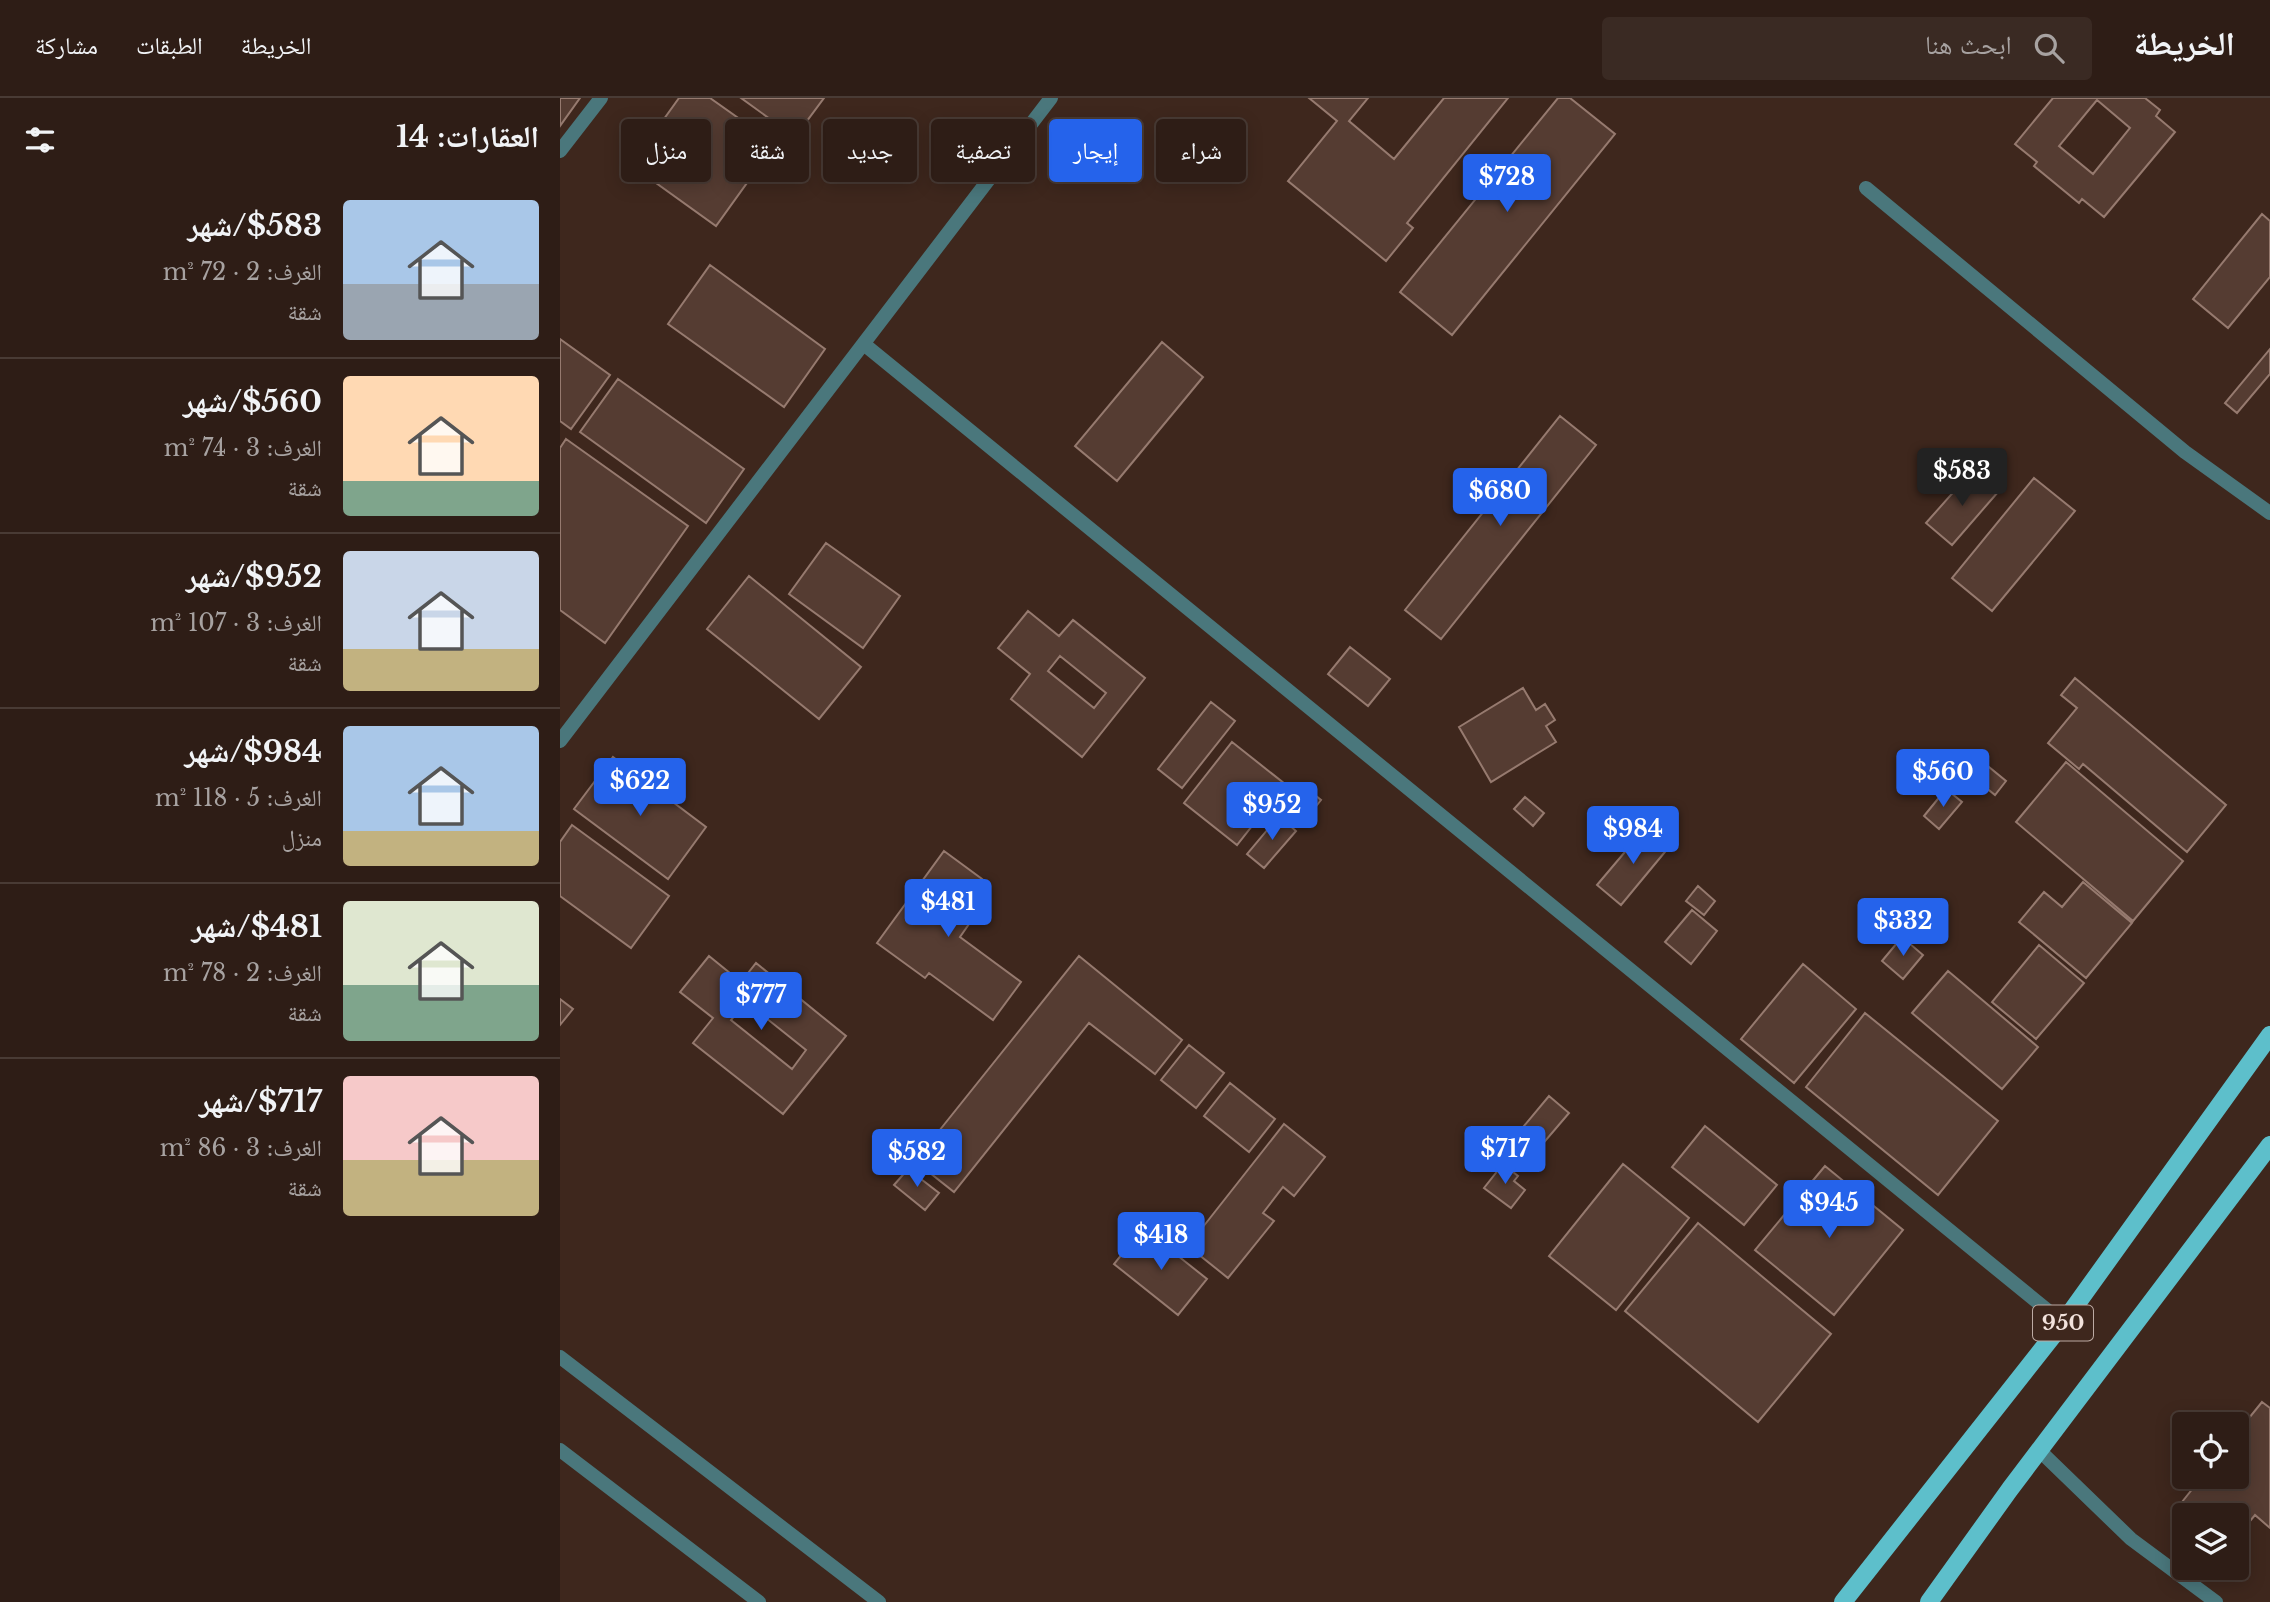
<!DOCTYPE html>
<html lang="ar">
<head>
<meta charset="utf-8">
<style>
	body { margin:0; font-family:"Libre Baskerville","Noto Naskh Arabic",serif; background:#3a2a23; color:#f1f3f6; direction:rtl; height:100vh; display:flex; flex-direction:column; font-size:26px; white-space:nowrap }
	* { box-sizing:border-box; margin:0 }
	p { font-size:23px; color:#a7a2a1 }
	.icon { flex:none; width:38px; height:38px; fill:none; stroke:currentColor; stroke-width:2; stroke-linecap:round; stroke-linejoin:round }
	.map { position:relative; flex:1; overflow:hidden; direction:ltr }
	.sheet { display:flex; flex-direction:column; background:#2e1d16; width:560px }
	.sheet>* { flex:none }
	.banner { position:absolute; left:21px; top:21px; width:665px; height:63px; direction:rtl; display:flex; gap:14px }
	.fabs { position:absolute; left:1612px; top:1314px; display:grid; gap:14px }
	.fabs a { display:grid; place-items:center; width:77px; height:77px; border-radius:7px; background:#2e1d16; box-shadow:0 4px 18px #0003,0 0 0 2px #493b35; font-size:35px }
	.price { position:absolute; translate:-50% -60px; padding:0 16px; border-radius:7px; background:#2563eb; color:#fff; font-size:23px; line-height:46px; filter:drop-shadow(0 2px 4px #0008) }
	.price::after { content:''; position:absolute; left:50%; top:42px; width:21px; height:16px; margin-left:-10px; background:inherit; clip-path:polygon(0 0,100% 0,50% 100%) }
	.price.current { background:#222; color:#fff }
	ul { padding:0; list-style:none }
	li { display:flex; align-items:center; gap:21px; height:175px; padding:0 21px }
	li+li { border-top:2px solid #493b35 }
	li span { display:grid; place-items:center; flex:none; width:196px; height:140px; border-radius:7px; color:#555 }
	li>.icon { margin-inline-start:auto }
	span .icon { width:84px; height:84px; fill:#fffc; stroke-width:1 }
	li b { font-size:30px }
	h2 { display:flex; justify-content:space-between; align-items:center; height:84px; padding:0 21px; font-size:30px }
	.tag { padding:0 24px; border-radius:7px; background:#2e1d16; box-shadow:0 4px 18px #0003,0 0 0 2px #493b35; font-size:24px; line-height:63px }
	.tag.current { background:#2563eb; color:#fff }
	header { display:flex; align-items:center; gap:42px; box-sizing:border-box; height:98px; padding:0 35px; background:#2e1d16; border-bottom:2px solid #493b35 }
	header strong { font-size:33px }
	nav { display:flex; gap:38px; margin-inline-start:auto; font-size:24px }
	.search { width:490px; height:63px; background:#3a2a23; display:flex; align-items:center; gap:18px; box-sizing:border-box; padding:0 24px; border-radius:7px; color:#a7a2a1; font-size:26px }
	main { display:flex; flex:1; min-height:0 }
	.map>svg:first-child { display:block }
	.building { fill:#553c32; stroke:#967a6f; stroke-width:2; fill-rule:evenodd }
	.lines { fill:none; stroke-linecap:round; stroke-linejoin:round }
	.street { stroke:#4a777c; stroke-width:14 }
	.primary { stroke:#5dbfcb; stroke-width:18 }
	.labels { text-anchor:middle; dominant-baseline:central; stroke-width:5; stroke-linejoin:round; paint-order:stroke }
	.shield { fill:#3e271d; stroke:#bcaaa3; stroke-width:2 }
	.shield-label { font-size:21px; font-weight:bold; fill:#f2e2dc }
</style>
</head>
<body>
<header>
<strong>الخريطة</strong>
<div class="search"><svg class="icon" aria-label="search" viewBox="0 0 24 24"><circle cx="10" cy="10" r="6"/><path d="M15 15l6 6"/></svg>ابحث هنا</div>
<nav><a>الخريطة</a><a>الطبقات</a><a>مشاركة</a></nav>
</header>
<main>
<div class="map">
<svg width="1710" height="1504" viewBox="0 0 1710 1504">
	<rect width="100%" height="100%" fill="#3e271d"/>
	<path class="building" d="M0,0H20L0,28Z
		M119,0H150L215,46L156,128L71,67Z
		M181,0H264L235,39Z
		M749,0H808L789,23L834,61L884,0H948L847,125L853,130L826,163L728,83L777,23Z
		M998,0H1010L1055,36L892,237L840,194Z
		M1493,0H1585L1600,12L1596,18L1615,34L1544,119L1522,101L1519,105L1474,68L1477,64L1455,46ZM1537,2L1570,30L1533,76L1499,48Z
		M1702,116L1710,123V179L1668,230L1633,201Z
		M150,167L265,251L224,309L108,226Z
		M0,241L50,277L11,331L0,323Z
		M602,244L643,279L557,383L515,348Z
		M1710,251V276L1677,315L1665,305Z
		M58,281L184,371L146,425L20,334Z
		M1000,318L1036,347L881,541L845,512Z
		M6,341L128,428L45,545L0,512V350Z
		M1413,372L1438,394L1392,447L1366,425Z
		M1474,380L1515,413L1432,513L1392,480Z
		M266,445L340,498L303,550L229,496Z
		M189,478L301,569L259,621L147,531Z
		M468,513L499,538L513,522L585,580L522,659L451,601L470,576L438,550ZM500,558L546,595L534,610L488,573Z
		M790,549L830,581L808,608L768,576Z
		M1515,580L1666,707L1627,754L1523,666L1519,671L1488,645L1517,610L1501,597Z
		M963,590L976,612L985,606L995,622L986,628L996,644L931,684L899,629Z
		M651,604L675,623L622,690L598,671Z
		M672,644L725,686L677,747L624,705Z
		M53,659L146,729L108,781L14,711Z
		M1418,660L1446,683L1435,697L1407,674Z
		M1506,664L1623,763L1573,823L1456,724Z
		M745,689L761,702L742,726L725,713Z
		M1386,691L1402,704L1379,731L1364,718Z
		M965,699L984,715L973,728L954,711Z
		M719,718L736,733L704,770L687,756Z
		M12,727L109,798L71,850L0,798V744Z
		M1086,729L1109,749L1061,807L1037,787Z
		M384,753L422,781L396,817L409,826L400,839L461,884L433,922L369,875L365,880L317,845Z
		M1523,784L1572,825L1526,880L1459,824L1484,794L1502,809Z
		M1138,788L1155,803L1144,817L1126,803Z
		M1132,812L1157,833L1131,866L1105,844Z
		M1342,839L1363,857L1343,881L1322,863Z
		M1479,847L1524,885L1476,941L1432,904Z
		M149,858L181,884L196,865L286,938L223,1016L133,945L153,920L120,894ZM186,904L246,952L232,971L171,922Z
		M519,858L622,942L595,976L529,925L394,1094L355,1063Z
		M1243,866L1296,911L1234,985L1181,941Z
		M1388,873L1478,949L1442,991L1352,915Z
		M0,901L13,911L0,927Z
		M1305,915L1438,1023L1378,1097L1246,989Z
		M629,947L664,975L636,1010L601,982Z
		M670,985L715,1021L689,1054L644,1018Z
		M989,998L1009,1015L963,1069L944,1052Z
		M724,1026L765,1059L734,1098L723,1089L703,1115L714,1123L668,1180L628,1148Z
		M1145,1028L1217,1087L1184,1127L1112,1069Z
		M943,1066L958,1078L954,1083L965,1092L951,1110L924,1090Z
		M1063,1066L1129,1120L1056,1212L989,1158Z
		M1265,1068L1343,1132L1274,1217L1195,1152Z
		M348,1071L379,1095L365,1112L334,1087Z
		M1138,1125L1271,1236L1198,1324L1065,1213Z
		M583,1130L647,1181L618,1217L554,1166Z
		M1702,1304L1710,1310V1430L1695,1417L1676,1440V1418H1624V1422L1614,1414L1642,1379H1676V1336Z"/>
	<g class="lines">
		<path class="street" d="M0,53L41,0
			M1306,90L1625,354L1710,415
			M305,247L1503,1225
			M0,643L491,0
			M0,1259L319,1504
			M0,1352L199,1504
			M1480,1353L1571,1441L1656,1504"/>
		<path class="primary" d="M1283,1504L1503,1225L1710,937
			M1369,1504L1450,1391L1710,1047"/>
	</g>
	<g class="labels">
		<rect class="shield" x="1473" y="1207.5" width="60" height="35" rx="5"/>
		<g class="shield-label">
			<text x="1503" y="1225">950</text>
		</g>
	</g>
</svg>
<div class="fabs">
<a><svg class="icon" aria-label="locate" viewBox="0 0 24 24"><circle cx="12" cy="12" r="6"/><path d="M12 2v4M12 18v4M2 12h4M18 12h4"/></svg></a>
<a><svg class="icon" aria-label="layers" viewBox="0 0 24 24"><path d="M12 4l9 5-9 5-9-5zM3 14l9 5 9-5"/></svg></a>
</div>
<b class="price" style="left:947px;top:116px">$728</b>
<b class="price current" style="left:1402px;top:410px">$583</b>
<b class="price" style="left:940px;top:430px">$680</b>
<b class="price" style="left:1383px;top:711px">$560</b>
<b class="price" style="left:80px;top:720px">$622</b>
<b class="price" style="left:712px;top:744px">$952</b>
<b class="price" style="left:1073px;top:768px">$984</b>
<b class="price" style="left:388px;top:841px">$481</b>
<b class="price" style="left:1343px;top:860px">$332</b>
<b class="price" style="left:201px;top:934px">$777</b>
<b class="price" style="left:945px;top:1088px">$717</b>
<b class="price" style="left:357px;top:1091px">$582</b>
<b class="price" style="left:1269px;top:1142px">$945</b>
<b class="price" style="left:601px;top:1174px">$418</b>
<div class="banner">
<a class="tag">شراء</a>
<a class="tag current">إيجار</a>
<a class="tag">تصفية</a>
<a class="tag">جديد</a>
<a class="tag">شقة</a>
<a class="tag">منزل</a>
</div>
</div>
<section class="sheet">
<h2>العقارات: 14<svg class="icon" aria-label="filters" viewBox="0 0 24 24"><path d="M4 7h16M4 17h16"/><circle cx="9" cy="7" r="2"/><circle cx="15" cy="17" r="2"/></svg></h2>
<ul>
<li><span style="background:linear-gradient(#a9c7e8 60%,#9aa5b1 0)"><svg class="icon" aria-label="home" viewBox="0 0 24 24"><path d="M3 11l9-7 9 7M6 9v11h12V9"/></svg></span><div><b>$583/شهر</b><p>الغرف: 2 · 72 m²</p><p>شقة</p></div></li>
<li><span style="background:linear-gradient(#ffd9b3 75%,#7fa58c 0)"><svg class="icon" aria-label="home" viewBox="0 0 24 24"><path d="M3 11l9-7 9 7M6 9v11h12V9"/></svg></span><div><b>$560/شهر</b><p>الغرف: 3 · 74 m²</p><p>شقة</p></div></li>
<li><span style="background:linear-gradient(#c9d6e8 70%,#c2b280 0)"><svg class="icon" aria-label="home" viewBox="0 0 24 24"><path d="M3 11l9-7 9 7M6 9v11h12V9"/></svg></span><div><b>$952/شهر</b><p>الغرف: 3 · 107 m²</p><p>شقة</p></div></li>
<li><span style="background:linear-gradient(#a9c7e8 75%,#c2b280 0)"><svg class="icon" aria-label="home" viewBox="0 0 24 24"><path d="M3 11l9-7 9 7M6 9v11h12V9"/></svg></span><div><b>$984/شهر</b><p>الغرف: 5 · 118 m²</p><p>منزل</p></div></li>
<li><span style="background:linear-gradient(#dfe7d0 60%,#7fa58c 0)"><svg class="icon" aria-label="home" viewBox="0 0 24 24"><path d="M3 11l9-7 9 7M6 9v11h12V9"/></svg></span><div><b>$481/شهر</b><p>الغرف: 2 · 78 m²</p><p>شقة</p></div></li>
<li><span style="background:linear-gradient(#f6c9c9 60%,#c2b280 0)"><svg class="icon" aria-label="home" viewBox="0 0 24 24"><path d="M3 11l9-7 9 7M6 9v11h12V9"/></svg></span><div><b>$717/شهر</b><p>الغرف: 3 · 86 m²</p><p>شقة</p></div></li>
</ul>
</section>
</main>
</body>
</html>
